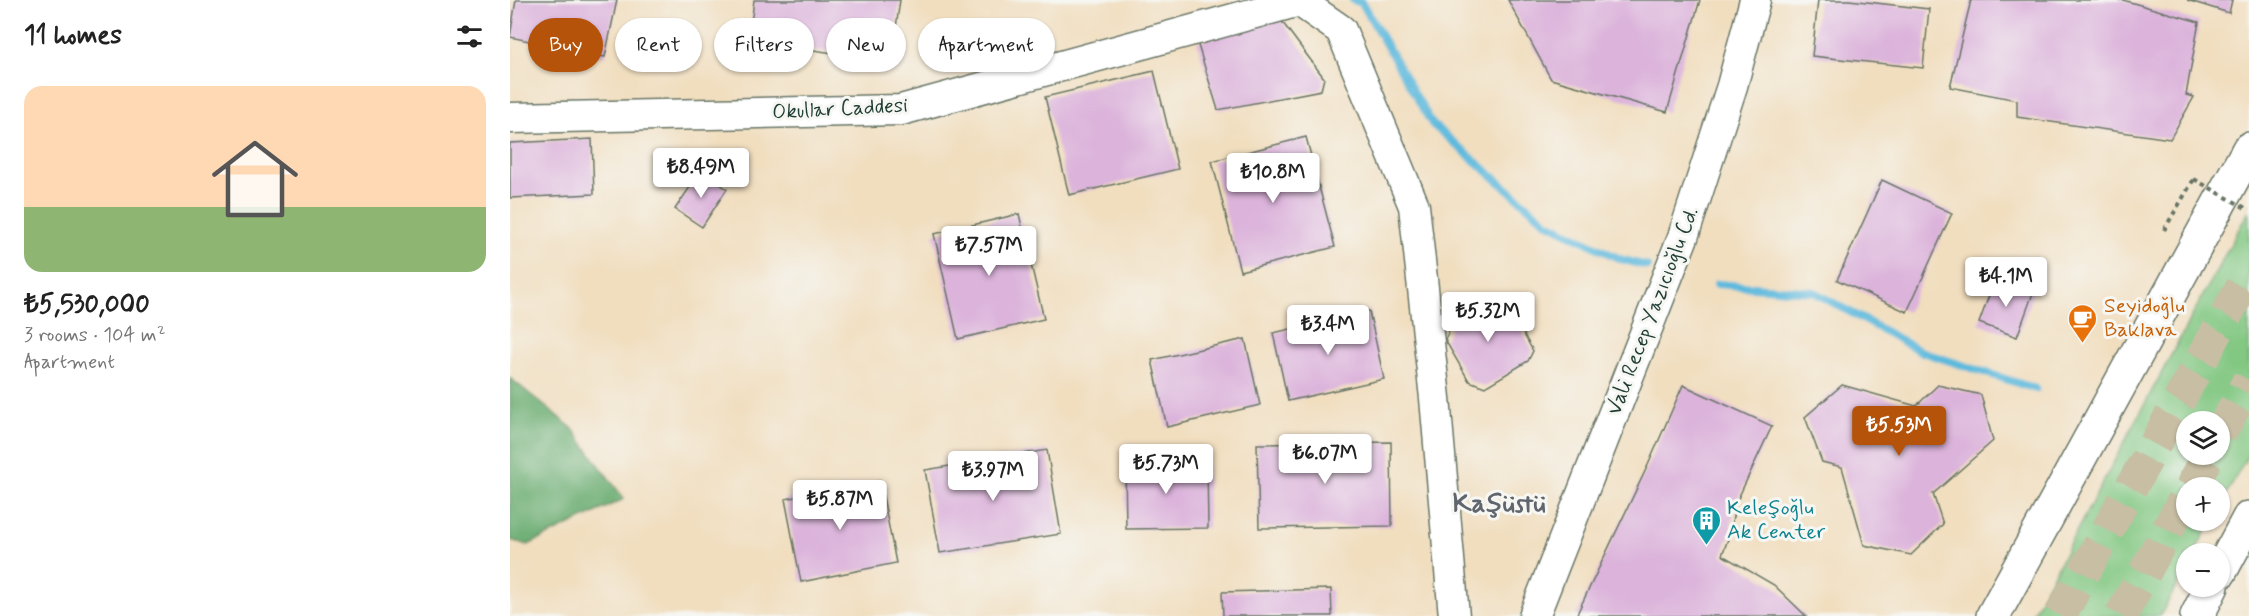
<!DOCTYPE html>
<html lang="en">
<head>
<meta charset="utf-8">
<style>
	body { margin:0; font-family:Mynerve,sans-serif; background:#f2f2f2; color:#222; height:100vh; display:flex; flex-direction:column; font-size:22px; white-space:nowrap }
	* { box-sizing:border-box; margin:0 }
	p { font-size:20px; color:#767676 }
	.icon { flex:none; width:33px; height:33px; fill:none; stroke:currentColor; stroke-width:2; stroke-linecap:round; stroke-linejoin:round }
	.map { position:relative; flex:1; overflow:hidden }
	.sheet { display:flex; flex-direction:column; background:#fff; width:510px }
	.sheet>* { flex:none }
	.banner { position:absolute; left:18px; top:18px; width:570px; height:54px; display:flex; gap:12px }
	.fabs { position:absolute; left:1666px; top:411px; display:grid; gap:12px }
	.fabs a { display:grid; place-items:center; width:54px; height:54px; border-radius:50%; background:#fff; box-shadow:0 2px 4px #0004; font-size:30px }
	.price { position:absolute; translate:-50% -51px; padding:0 14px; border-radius:6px; background:#fff; color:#222; font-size:20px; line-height:39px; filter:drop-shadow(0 2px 3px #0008) }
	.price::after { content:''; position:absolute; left:50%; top:36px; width:18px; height:14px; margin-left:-9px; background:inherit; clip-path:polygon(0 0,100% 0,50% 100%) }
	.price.selected { background:#b45309; color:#fff }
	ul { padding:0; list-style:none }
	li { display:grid; align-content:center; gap:12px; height:318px; padding:0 24px }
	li+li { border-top:2px solid #e0e0e0 }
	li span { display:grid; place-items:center; height:186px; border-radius:18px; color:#555 }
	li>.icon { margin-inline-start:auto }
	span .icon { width:108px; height:108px; fill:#fffc; stroke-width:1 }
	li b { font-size:26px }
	h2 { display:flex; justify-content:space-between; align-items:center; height:72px; padding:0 24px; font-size:26px }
	.chip { padding:0 21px; border-radius:27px; background:#fff; box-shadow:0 2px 4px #0004; font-size:21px; line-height:54px }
	.chip.selected { background:#b45309; color:#fff }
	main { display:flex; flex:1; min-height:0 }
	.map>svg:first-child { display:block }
	.green { fill:#82c782; stroke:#50825b; stroke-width:1.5; fill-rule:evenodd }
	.forest { fill:#69ac70; stroke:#447452; stroke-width:1.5 }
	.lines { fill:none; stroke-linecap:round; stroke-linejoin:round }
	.stream { stroke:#5fbadd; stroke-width:8 }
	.building { fill:#dcb3db }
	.trunk-tunnel { stroke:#c7bea3; stroke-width:33; stroke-dasharray:33 16; stroke-linecap:butt }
	.minor-casing { stroke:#687565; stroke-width:33 }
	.trunk-casing { stroke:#687565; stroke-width:36 }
	.path { stroke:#687565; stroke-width:4; stroke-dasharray:4.5 4.5; stroke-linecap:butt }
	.minor { stroke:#fff; stroke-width:30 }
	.trunk { stroke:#fff; stroke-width:33 }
	.path-bridge { stroke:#687565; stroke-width:4; stroke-dasharray:4.5 4.5; stroke-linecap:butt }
	.labels { text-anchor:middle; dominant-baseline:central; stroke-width:6; stroke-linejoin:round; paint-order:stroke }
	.street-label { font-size:21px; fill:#1f3d34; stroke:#f6f6f2 }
	.food-label { font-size:21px; fill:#c56008; stroke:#f6f6f2; text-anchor:start }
	.culture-label { font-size:21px; fill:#0d838f; stroke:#f6f6f2; text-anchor:start }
	.district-label { font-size:27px; font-weight:bold; fill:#61666e; stroke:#f6f6f2 }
</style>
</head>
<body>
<main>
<section class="sheet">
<h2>11 homes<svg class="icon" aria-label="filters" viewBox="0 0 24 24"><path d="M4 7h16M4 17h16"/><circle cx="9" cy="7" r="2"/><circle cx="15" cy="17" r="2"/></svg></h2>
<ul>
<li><span style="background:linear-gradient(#ffd9b3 65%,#8fb573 0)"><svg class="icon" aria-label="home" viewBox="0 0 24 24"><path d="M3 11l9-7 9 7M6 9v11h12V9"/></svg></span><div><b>₺5,530,000</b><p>3 rooms · 104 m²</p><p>Apartment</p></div></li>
</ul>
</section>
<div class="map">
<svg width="1739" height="616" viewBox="0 0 1739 616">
	<rect width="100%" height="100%" fill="#f6f6f2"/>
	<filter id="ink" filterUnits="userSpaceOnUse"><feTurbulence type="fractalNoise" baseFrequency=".0167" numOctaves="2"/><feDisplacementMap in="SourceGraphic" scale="12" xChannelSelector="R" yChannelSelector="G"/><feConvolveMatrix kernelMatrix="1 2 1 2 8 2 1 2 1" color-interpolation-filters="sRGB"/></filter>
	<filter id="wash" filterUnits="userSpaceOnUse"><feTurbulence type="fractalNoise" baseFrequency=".008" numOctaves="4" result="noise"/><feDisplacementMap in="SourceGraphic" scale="24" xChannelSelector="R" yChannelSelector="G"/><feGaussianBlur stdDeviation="1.35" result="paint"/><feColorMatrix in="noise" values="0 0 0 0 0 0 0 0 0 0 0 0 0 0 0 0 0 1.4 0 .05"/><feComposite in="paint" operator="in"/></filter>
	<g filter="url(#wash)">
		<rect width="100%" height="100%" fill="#f1debf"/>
		<path class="green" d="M1739,210V453L1710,506V488H1677V520L1702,521L1684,553L1677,554V567L1650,616H1521ZM1677,422H1710V454H1677Z"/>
		<path class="forest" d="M0,378L62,428L114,499L18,545L0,540Z"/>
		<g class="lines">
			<path class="stream" d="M843,0L852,3L922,124L1036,222L1110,259L1137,266
				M1207,284L1304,292L1412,352L1526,389"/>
		</g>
		<g id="blocks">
			<path class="building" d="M6,0H107L95,57L0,37Z
				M244,0H390L381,62L239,40Z
				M998,0H1190L1157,112L1041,79Z
				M1308,0H1339L1419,9L1413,68L1302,56Z
				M1461,0H1613L1689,22L1676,95L1684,97L1660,139L1507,117V100L1440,87Z
				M1677,0H1722L1719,13Z
				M770,19L814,78L811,90L708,110L687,42Z
				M644,71L668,169L559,195L535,97Z
				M796,137L825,247L730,271L702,161Z
				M82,139L84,194L0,198V143Z
				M191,171L217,189L192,227L165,209Z
				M1372,180L1442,213L1397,312L1327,280Z
				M509,214L534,319L448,339L424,234Z
				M1485,279L1523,293L1507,337L1469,323Z
				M976,301L996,302L1023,351L1018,361L975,387L959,381L935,340L943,322Z
				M859,311L874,379L778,401L763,333Z
				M735,339L750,405L657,427L642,360Z
				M1173,385L1262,426L1225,505L1220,534L1212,555L1264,585L1296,616H1066L1138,465Z
				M1332,385L1406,406L1428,385L1471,395L1483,441L1423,494L1433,524L1401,555L1354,545L1332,467L1312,462L1295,417Z
				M881,442L882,526L749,528L747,444Z
				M537,450L551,534L430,553L415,470Z
				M615,462H697L698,528L616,529Z
				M370,481L386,563L291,582L275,499Z
				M821,589L822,616H713L712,592Z"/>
		</g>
	</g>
	<g filter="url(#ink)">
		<use href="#blocks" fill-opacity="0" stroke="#687565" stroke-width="1.5"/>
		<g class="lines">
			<path class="trunk-tunnel" d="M1710,434L1739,380
				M1681,488L1699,454
				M1550,616L1739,274
				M1611,616L1677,494"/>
			<defs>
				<path id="minor" d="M789,1L831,30L904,206L925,398L944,616
					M0,118L391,110L789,1
					M1024,616L1173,237L1222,86L1245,0"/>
				<path id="trunk" d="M1710,572L1739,518
					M1483,616L1739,149
					M1687,616L1702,586"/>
			</defs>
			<use href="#minor" class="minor-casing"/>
			<use href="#trunk" class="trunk-casing"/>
			<path class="path" d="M1654,230L1684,179"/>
			<use href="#minor" class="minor"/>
			<use href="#trunk" class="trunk"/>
			<path class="path-bridge" d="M1684,179L1739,210"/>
		</g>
	</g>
	<defs>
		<symbol id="cafe-pin" viewBox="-11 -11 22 30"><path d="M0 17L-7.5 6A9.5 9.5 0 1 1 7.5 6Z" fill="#e8710a" stroke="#f6f6f2"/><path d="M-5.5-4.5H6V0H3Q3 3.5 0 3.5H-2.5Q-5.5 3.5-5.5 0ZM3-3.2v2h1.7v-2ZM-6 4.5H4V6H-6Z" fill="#fff"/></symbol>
		<symbol id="building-pin" viewBox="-11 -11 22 30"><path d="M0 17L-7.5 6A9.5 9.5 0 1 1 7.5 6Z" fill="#0f9aa8" stroke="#f6f6f2"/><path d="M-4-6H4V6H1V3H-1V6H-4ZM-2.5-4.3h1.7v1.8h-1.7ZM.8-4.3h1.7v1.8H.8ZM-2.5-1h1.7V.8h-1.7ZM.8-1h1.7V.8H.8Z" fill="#fff"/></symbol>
	</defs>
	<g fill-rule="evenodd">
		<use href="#cafe-pin" x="1556" y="302" width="33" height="45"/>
		<use href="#building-pin" x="1180" y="504" width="33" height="45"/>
	</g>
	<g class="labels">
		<g class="street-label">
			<text transform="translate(330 109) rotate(-3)">Okullar Caddesi</text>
			<text transform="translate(1143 311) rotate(-69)">Vali Recep Yazıcıoğlu Cd.</text>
		</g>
		<g class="food-label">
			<text x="1594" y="306">Seyidoğlu<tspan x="1594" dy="24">Baklava</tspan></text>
		</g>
		<g class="culture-label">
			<text x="1217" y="508">Keleşoğlu<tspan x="1217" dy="24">Ak Center</tspan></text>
		</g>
		<g class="district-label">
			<text x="989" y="504">Kaşüstü</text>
		</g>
	</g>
</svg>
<div class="fabs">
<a><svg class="icon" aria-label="layers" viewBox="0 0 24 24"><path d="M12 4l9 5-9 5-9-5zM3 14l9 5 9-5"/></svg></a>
<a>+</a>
<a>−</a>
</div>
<b class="price" style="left:191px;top:199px">₺8.49M</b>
<b class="price" style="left:763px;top:204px">₺10.8M</b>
<b class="price" style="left:479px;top:277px">₺7.57M</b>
<b class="price" style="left:1496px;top:308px">₺4.1M</b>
<b class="price" style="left:978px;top:343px">₺5.32M</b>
<b class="price" style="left:818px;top:356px">₺3.4M</b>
<b class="price selected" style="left:1389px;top:457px">₺5.53M</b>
<b class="price" style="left:815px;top:485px">₺6.07M</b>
<b class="price" style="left:656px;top:495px">₺5.73M</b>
<b class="price" style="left:483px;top:502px">₺3.97M</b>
<b class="price" style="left:330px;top:531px">₺5.87M</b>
<div class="banner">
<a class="chip selected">Buy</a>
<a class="chip">Rent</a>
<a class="chip">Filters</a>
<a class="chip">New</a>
<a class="chip">Apartment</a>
</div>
</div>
</main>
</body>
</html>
